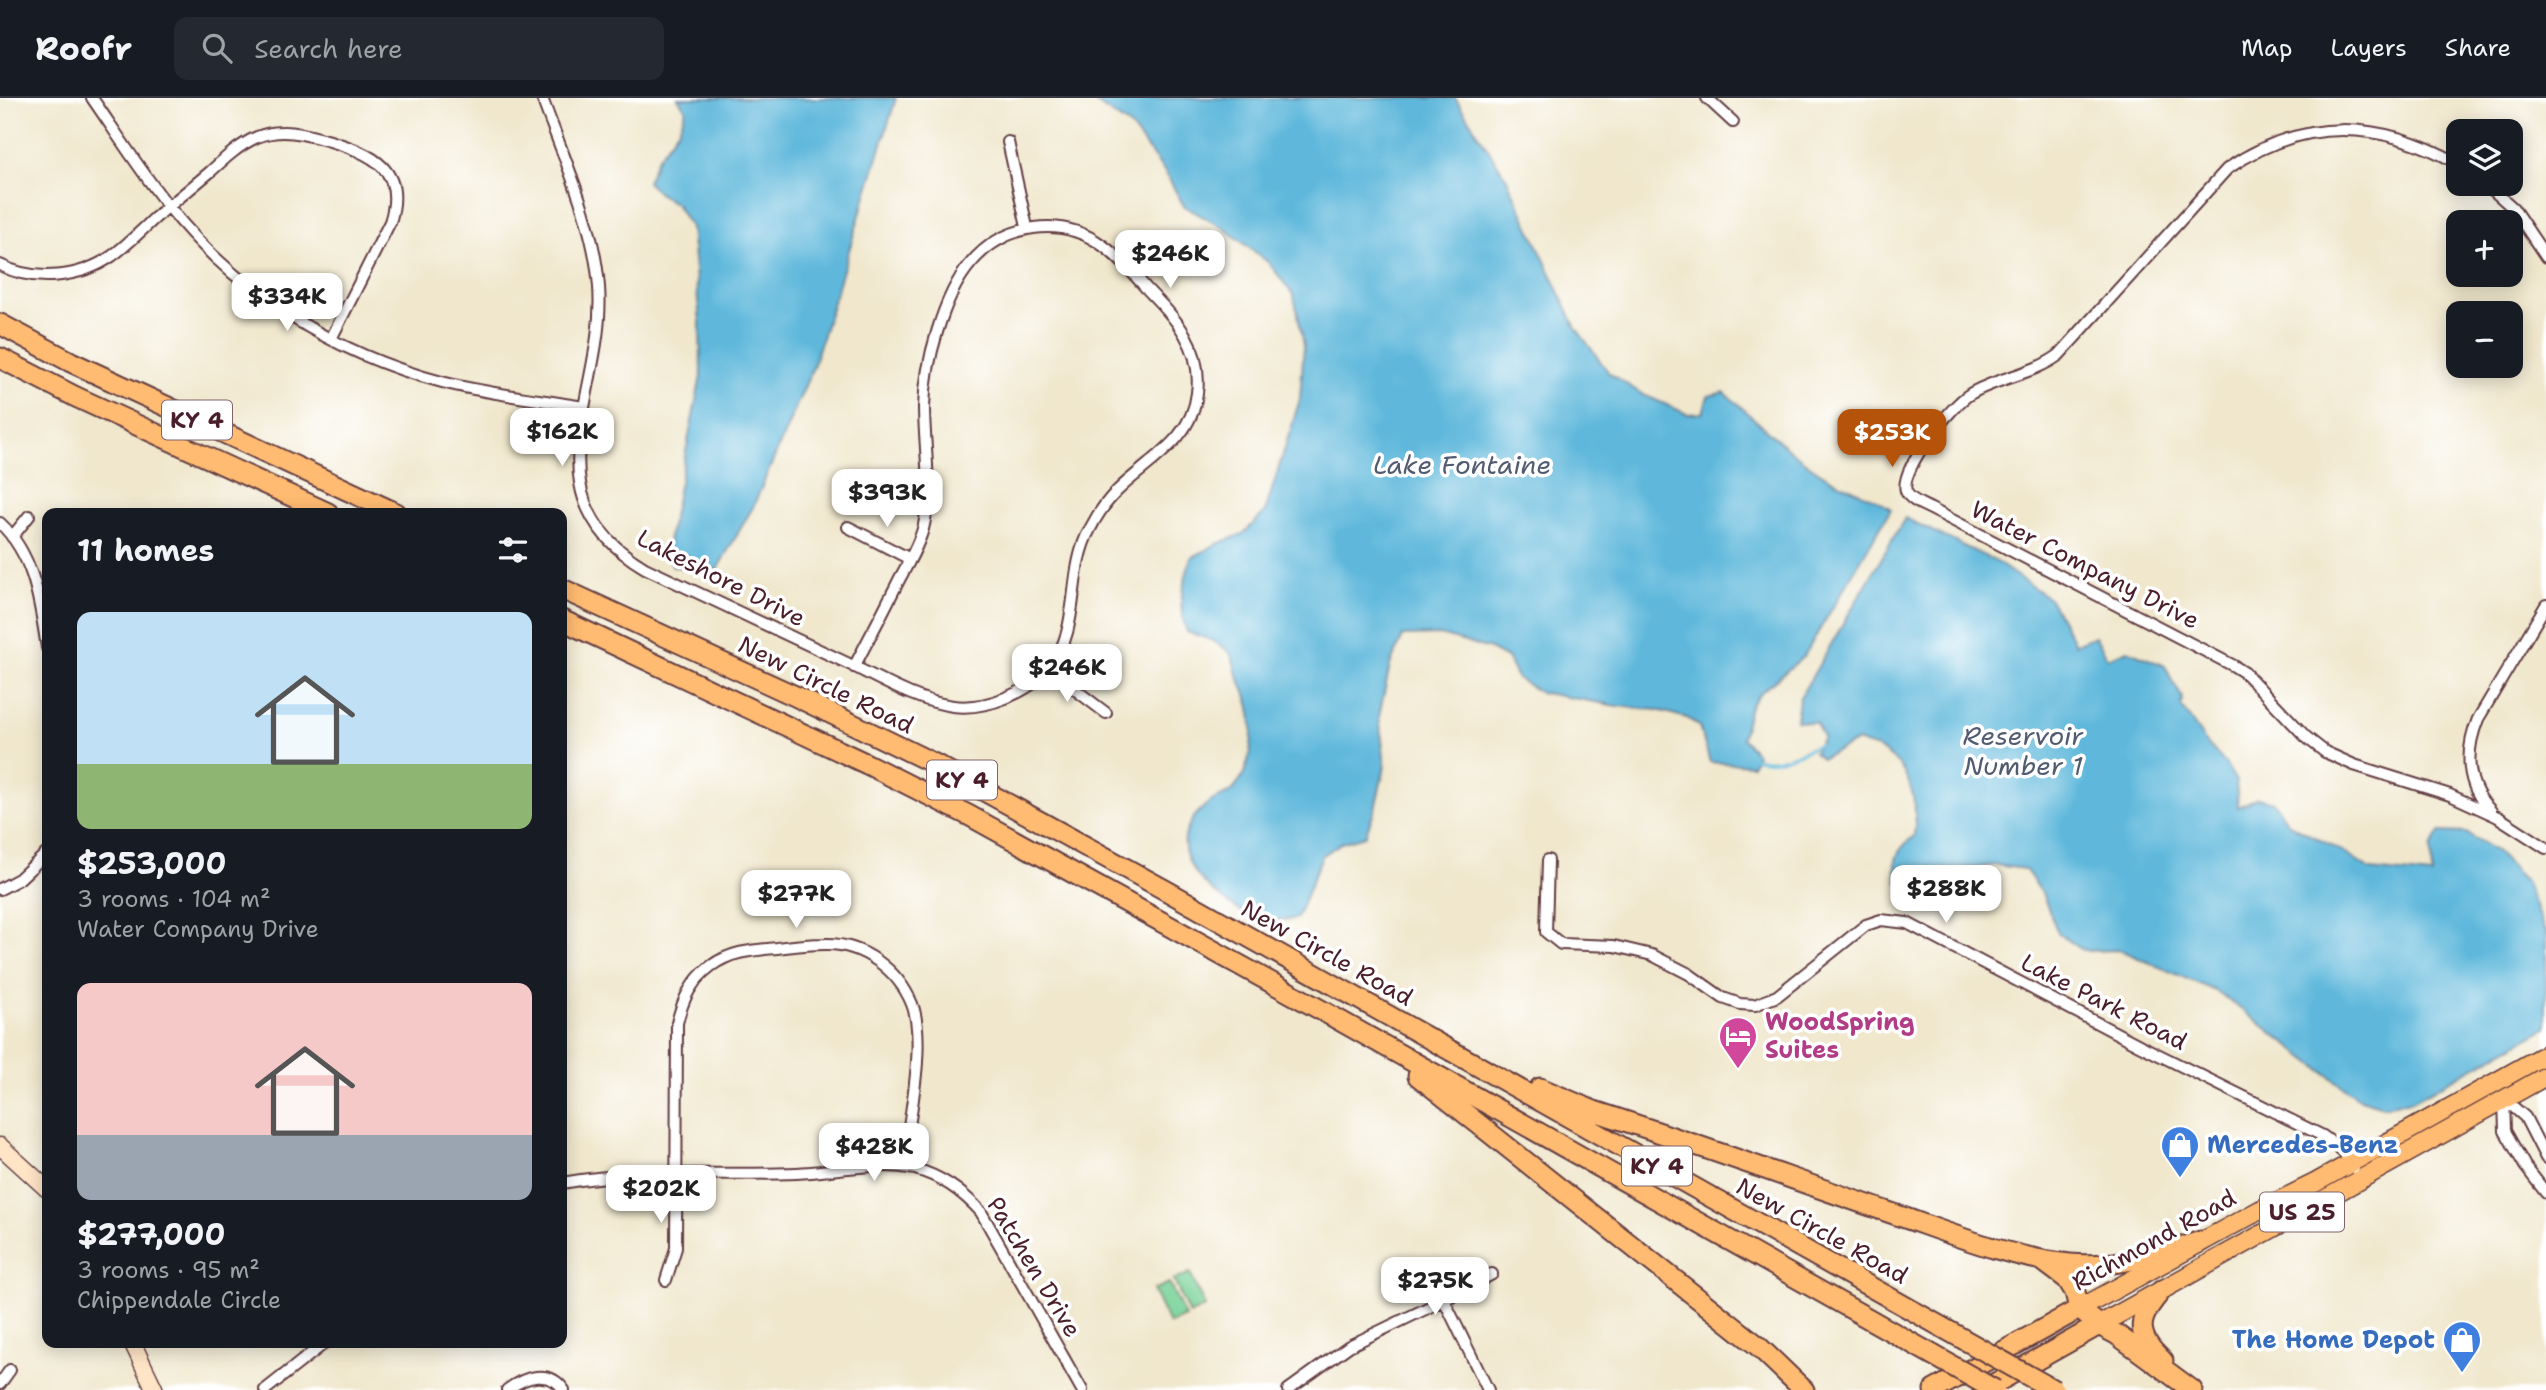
<!DOCTYPE html>
<html lang="en">
<head>
<meta charset="utf-8">
<style>
	body { margin:0; font-family:"Shantell Sans",sans-serif; background:#242831; color:#f1f3f6; height:100vh; display:flex; flex-direction:column; font-size:26px; white-space:nowrap }
	* { box-sizing:border-box; margin:0 }
	p { font-size:23px; color:#9ea1a6 }
	.icon { flex:none; width:38px; height:38px; fill:none; stroke:currentColor; stroke-width:2; stroke-linecap:round; stroke-linejoin:round }
	.map { position:relative; flex:1; overflow:hidden }
	.sheet { position:absolute; left:42px; top:410px; width:525px; height:840px; display:flex; flex-direction:column; background:#171b24; border-radius:14px; box-shadow:0 4px 18px #0003 }
	.sheet>* { flex:none }
	.tools { position:absolute; left:2446px; top:21px; display:grid; gap:14px }
	.tools a { display:grid; place-items:center; width:77px; height:77px; border-radius:14px; background:#171b24; box-shadow:0 4px 18px #0003; font-size:35px }
	.price { position:absolute; translate:-50% -60px; padding:0 16px; border-radius:14px; background:#fff; color:#222; font-size:23px; line-height:46px; filter:drop-shadow(0 2px 4px #0008) }
	.price::after { content:''; position:absolute; left:50%; top:42px; width:21px; height:16px; margin-left:-10px; background:inherit; clip-path:polygon(0 0,100% 0,50% 100%) }
	.price.current { background:#b45309; color:#fff }
	ul { padding:0; list-style:none }
	li { display:grid; align-content:center; gap:14px; height:371px; padding:0 35px }
	li span { display:grid; place-items:center; height:217px; border-radius:14px; color:#555 }
	li>.icon { margin-inline-start:auto }
	span .icon { width:126px; height:126px; fill:#fffc; stroke-width:1 }
	li b { font-size:30px }
	h2 { display:flex; justify-content:space-between; align-items:center; height:84px; padding:0 35px; font-size:30px }
	header { display:flex; align-items:center; gap:42px; box-sizing:border-box; height:98px; padding:0 35px; background:#171b24; border-bottom:2px solid #363941 }
	header strong { font-size:33px }
	nav { display:flex; gap:38px; margin-inline-start:auto; font-size:24px }
	.search { width:490px; height:63px; background:#242831; display:flex; align-items:center; gap:18px; box-sizing:border-box; padding:0 24px; border-radius:14px; color:#9ea1a6; font-size:26px }
	.map>svg:first-child { display:block }
	.green { fill:#78d198; stroke:#617862; stroke-width:2 }
	.water { fill:#5eb8db; stroke:#546c83; stroke-width:2 }
	.lines { fill:none; stroke-linecap:round; stroke-linejoin:round }
	.stream { stroke:#5eb8db; stroke-width:3.5 }
	.street-casing { stroke:#633d43; stroke-width:14 }
	.secondary-casing { stroke:#633d43; stroke-width:19 }
	.primary-casing { stroke:#633d43; stroke-width:21 }
	.highway-casing { stroke:#633d43; stroke-width:23 }
	.street { stroke:#fff; stroke-width:10 }
	.secondary { stroke:#ffe4c6; stroke-width:16 }
	.primary { stroke:#ffbb71; stroke-width:18 }
	.highway { stroke:#ffbb71; stroke-width:19 }
	.highway-bridge-casing { stroke:#633d43; stroke-width:23; stroke-linecap:butt }
	.highway-bridge { stroke:#ffbb71; stroke-width:19 }
	.labels { text-anchor:middle; dominant-baseline:central; stroke-width:7; stroke-linejoin:round; paint-order:stroke }
	.shield { fill:#fff; stroke:#80626b; stroke-width:2 }
	.shield-label { font-size:23px; font-weight:bold; fill:#4a1f2b }
	.street-label { font-size:24px; fill:#4a1f2b; stroke:#fff }
	.hotel-label { font-size:24px; font-weight:bold; fill:#b23c85; stroke:#fff; text-anchor:start }
	.shop-label { font-size:24px; font-weight:bold; fill:#366cbe; stroke:#fff; text-anchor:start }
	.water-label { font-size:26px; font-style:italic; fill:#525c71; stroke:#fff }
</style>
</head>
<body>
<header>
<strong>Roofr</strong>
<div class="search"><svg class="icon" aria-label="search" viewBox="0 0 24 24"><circle cx="10" cy="10" r="6"/><path d="M15 15l6 6"/></svg>Search here</div>
<nav><a>Map</a><a>Layers</a><a>Share</a></nav>
</header>
<div class="map">
<svg width="2546" height="1292" viewBox="0 0 2546 1292">
	<rect width="100%" height="100%" fill="#fff"/>
	<filter id="ink" filterUnits="userSpaceOnUse"><feTurbulence type="fractalNoise" baseFrequency=".0143" numOctaves="2"/><feDisplacementMap in="SourceGraphic" scale="14" xChannelSelector="R" yChannelSelector="G"/><feConvolveMatrix kernelMatrix="1 2 1 2 8 2 1 2 1" color-interpolation-filters="sRGB"/></filter>
	<filter id="wash" filterUnits="userSpaceOnUse"><feTurbulence type="fractalNoise" baseFrequency=".00686" numOctaves="4" result="noise"/><feDisplacementMap in="SourceGraphic" scale="28" xChannelSelector="R" yChannelSelector="G"/><feGaussianBlur stdDeviation="1.57" result="paint"/><feColorMatrix in="noise" values="0 0 0 0 0 0 0 0 0 0 0 0 0 0 0 0 0 1.4 0 .05"/><feComposite in="paint" operator="in"/></filter>
	<g filter="url(#wash)">
		<rect width="100%" height="100%" fill="#f0e7cc"/>
		<path class="green" d="M1190,1175L1205,1209L1189,1217L1174,1182Z
			M1169,1185L1185,1219L1169,1226L1153,1192Z"/>
		<path class="water" d="M678,0H896L813,269L753,409L716,473H699L673,468L666,454L701,278L700,224L691,130L676,106L661,97L647,84L657,61L679,31L686,12Z
			M1089,0H1455L1507,81L1576,230L1609,275L1642,296L1687,316L1703,315L1708,298L1724,294C1759,324 1793,360 1833,382C1854,393 1872,397 1891,411L1804,558L1759,596L1750,608L1742,640L1757,656L1752,667L1710,664L1699,628L1687,620L1657,612L1617,608L1539,594L1517,580L1507,560L1490,551L1440,537L1403,538L1390,567L1379,618L1385,667L1375,711L1365,738L1341,745L1322,758L1297,820C1261,827 1248,821 1219,798C1186,772 1168,739 1206,707C1214,700 1227,698 1234,691C1251,672 1254,638 1251,615C1249,600 1242,588 1237,575C1234,569 1234,560 1230,555C1219,543 1202,539 1187,534C1176,505 1183,489 1191,460L1217,446L1243,436L1265,414L1300,301L1304,247L1294,198L1269,165L1225,131L1184,108L1165,74L1131,29Z
			M1905,420L1995,463L2050,501L2075,546L2095,538L2108,560L2128,552L2165,568L2182,600L2181,608L2205,643L2225,665L2236,683L2238,709L2257,700L2273,704L2289,726L2342,753L2370,772L2432,778L2431,750L2440,734L2466,735L2496,753L2525,783L2544,832H2546V930L2412,1003L2383,1008L2360,1001L2218,894L2120,852L2084,853L2058,835L2042,795L2025,771L1995,767L1954,773L1925,782L1898,785C1893,760 1895,754 1914,738C1918,707 1913,673 1884,654C1876,649 1866,647 1858,643L1822,660L1814,654L1823,639L1816,625L1796,623L1799,601Z"/>
		<g class="lines">
			<path class="stream" d="M1755,660C1778,667 1797,656 1818,647"/>
		</g>
	</g>
	<g filter="url(#ink)">
		<g class="lines">
			<defs>
				<path id="street" d="M92,0C117,36 141,74 169,109C238,196 335,256 442,284C488,296 537,301 584,309
					M542,0C564,61 594,124 599,189C607,293 523,398 645,470C712,502 780,533 847,565C880,581 916,603 953,608C986,612 1029,595 1050,569C1082,529 1066,474 1090,431C1097,417 1106,404 1117,393C1147,363 1192,343 1197,295C1203,249 1176,221 1146,190C1133,175 1119,159 1102,147C1060,117 1004,126 971,165C943,197 925,266 924,309C924,349 933,392 923,431C918,448 909,464 900,480C885,510 870,539 854,569
					M1707,0L1733,24
					M1008,44L1027,129
					M2459,66C2380,22 2304,18 2227,71L2059,257C2032,277 1998,279 1970,296C1952,307 1899,371 1906,393C1909,402 1923,407 1931,411L2234,568L2245,575L2306,639L2325,654L2354,667L2450,697L2498,719L2546,750
					M2486,86L2513,110L2546,159
					M0,167C35,185 80,180 112,158C128,146 142,132 156,119C174,104 192,89 210,74C224,61 239,47 257,39C283,29 305,36 330,43C372,56 407,71 390,124L331,241
					M0,425C35,458 40,505 47,550
					M848,429L910,461
					M12,439L29,418
					M1048,571L1106,615
					M2491,713C2465,687 2465,653 2478,621L2546,507
					M1548,762L1546,834L1561,846L1614,848L1652,857L1689,876L1723,900L1740,906L1755,907L1777,898L1866,827L1881,822L1907,825L2141,948L2323,1038L2343,1053L2354,1070
					M0,791L19,781L47,755
					M2504,1001L2505,1033L2525,1068L2546,1095
					M2504,1001L2525,1019L2546,1060
					M562,1085C640,1071 718,1078 797,1075C835,1073 877,1063 915,1071C941,1078 963,1094 981,1114L1082,1292
					M666,1182L676,1150L677,925C683,901 691,883 711,868C731,853 754,852 777,850C793,848 809,846 825,846C863,845 898,872 912,906C927,944 908,1026 903,1069
					M0,1286L10,1272
					M265,1292L326,1244
					M507,1292C524,1279 549,1270 564,1292
					M1288,1292L1349,1248L1444,1202
					M1488,1292L1444,1202L1492,1176"/>
				<path id="secondary" d="M0,1048L47,1091
					M132,1244L155,1292"/>
				<path id="primary" d="M2079,1211L2260,1112L2315,1085L2546,956
					M2099,1227L2546,978"/>
				<path id="highway" d="M0,226L71,264L396,415
					M0,260L76,299L328,415
					M562,491L795,598L935,666L1167,793L1963,1241
					M562,522L867,666L970,718L1321,912L1933,1257
					M1418,978L1758,1248L1804,1292
					M1540,990L1594,1013C1694,1045 1792,1081 1891,1115C1949,1135 2009,1160 2070,1166C2115,1170 2159,1157 2201,1143
					M2043,1163L2067,1181L2075,1194L2079,1211L2099,1227L2116,1236L2192,1292
					M2162,1192C2138,1219 2133,1236 2163,1263
					M1934,1292L2079,1211
					M1983,1292L2099,1227"/>
			</defs>
			<use href="#street" class="street-casing"/>
			<use href="#secondary" class="secondary-casing"/>
			<use href="#primary" class="primary-casing"/>
			<use href="#highway" class="highway-casing"/>
			<use href="#street" class="street"/>
			<use href="#secondary" class="secondary"/>
			<use href="#primary" class="primary"/>
			<use href="#highway" class="highway"/>
			<defs>
				<path id="highway-bridge" d="M1963,1241L2054,1292
					M1933,1257L1995,1292"/>
			</defs>
			<use href="#highway-bridge" class="highway-bridge-casing"/>
			<use href="#highway-bridge" class="highway-bridge"/>
		</g>
	</g>
	<defs>
		<symbol id="hotel-pin" viewBox="-11 -11 22 30"><path d="M0 17L-7.5 6A9.5 9.5 0 1 1 7.5 6Z" fill="#d1479c" stroke="#fff"/><path d="M-6-4.5h1.5V1H6V5H4.5V3h-9V5H-6ZM-4 0a1.8 1.8 0 1 1 3.6 0ZM.5 0V-2.5h3Q6-2.5 6 0Z" fill="#fff"/></symbol>
		<symbol id="shop-pin" viewBox="-11 -11 22 30"><path d="M0 17L-7.5 6A9.5 9.5 0 1 1 7.5 6Z" fill="#3f7fe0" stroke="#fff"/><path d="M-5-2.5h2.3a2.7 3.5 0 0 1 5.4 0H5L5.5 6h-11ZM-1.5-2.5h3a1.5 2.3 0 0 0-3 0Z" fill="#fff"/></symbol>
	</defs>
	<g fill-rule="evenodd">
		<use href="#hotel-pin" x="1716" y="916" width="44" height="60"/>
		<use href="#shop-pin" x="2158" y="1025" width="44" height="60"/>
		<use href="#shop-pin" x="2440" y="1220" width="44" height="60"/>
	</g>
	<g class="labels">
		<g class="shield">
			<rect x="162" y="302.5" width="70" height="39" rx="5"/>
			<rect x="927" y="662.5" width="70" height="39" rx="5"/>
			<rect x="1622" y="1048.5" width="70" height="39" rx="5"/>
			<rect x="2260" y="1094.5" width="84" height="39" rx="5"/>
		</g>
		<g class="shield-label">
			<text x="197" y="322">KY 4</text>
			<text x="962" y="682">KY 4</text>
			<text x="1657" y="1068">KY 4</text>
			<text x="2302" y="1114">US 25</text>
		</g>
		<g class="street-label">
			<text transform="translate(2085 467) rotate(27)">Water Company Drive</text>
			<text transform="translate(721 480) rotate(27)">Lakeshore Drive</text>
			<text transform="translate(826 587) rotate(26)">New Circle Road</text>
			<text transform="translate(1327 855) rotate(29)">New Circle Road</text>
			<text transform="translate(2104 904) rotate(27)">Lake Park Road</text>
			<text transform="translate(1822 1133) rotate(29)">New Circle Road</text>
			<text transform="translate(2154 1142) rotate(-29)">Richmond Road</text>
			<text transform="translate(1034 1169) rotate(59)">Patchen Drive</text>
		</g>
		<g class="hotel-label">
			<text x="1765" y="924">WoodSpring<tspan x="1765" dy="28">Suites</tspan></text>
		</g>
		<g class="shop-label">
			<text x="2207" y="1047">Mercedes-Benz</text>
			<text x="2435" y="1242" text-anchor="end">The Home Depot</text>
		</g>
		<g class="water-label">
			<text x="1462" y="366">Lake Fontaine</text>
			<text x="2023" y="637">Reservoir<tspan x="2023" dy="30">Number 1</tspan></text>
		</g>
	</g>
</svg>
<div class="tools">
<a><svg class="icon" aria-label="layers" viewBox="0 0 24 24"><path d="M12 4l9 5-9 5-9-5zM3 14l9 5 9-5"/></svg></a>
<a>+</a>
<a>−</a>
</div>
<b class="price" style="left:1170px;top:192px">$246K</b>
<b class="price" style="left:287px;top:235px">$334K</b>
<b class="price" style="left:562px;top:370px">$162K</b>
<b class="price current" style="left:1892px;top:371px">$253K</b>
<b class="price" style="left:887px;top:431px">$393K</b>
<b class="price" style="left:1067px;top:606px">$246K</b>
<b class="price" style="left:1946px;top:827px">$288K</b>
<b class="price" style="left:796px;top:832px">$277K</b>
<b class="price" style="left:874px;top:1085px">$428K</b>
<b class="price" style="left:661px;top:1127px">$202K</b>
<b class="price" style="left:1435px;top:1219px">$275K</b>
<section class="sheet">
<h2>11 homes<svg class="icon" aria-label="filters" viewBox="0 0 24 24"><path d="M4 7h16M4 17h16"/><circle cx="9" cy="7" r="2"/><circle cx="15" cy="17" r="2"/></svg></h2>
<ul>
<li><span style="background:linear-gradient(#bfe0f5 70%,#8fb573 0)"><svg class="icon" aria-label="home" viewBox="0 0 24 24"><path d="M3 11l9-7 9 7M6 9v11h12V9"/></svg></span><div><b>$253,000</b><p>3 rooms · 104 m²</p><p>Water Company Drive</p></div></li>
<li><span style="background:linear-gradient(#f6c9c9 70%,#9aa5b1 0)"><svg class="icon" aria-label="home" viewBox="0 0 24 24"><path d="M3 11l9-7 9 7M6 9v11h12V9"/></svg></span><div><b>$277,000</b><p>3 rooms · 95 m²</p><p>Chippendale Circle</p></div></li>
</ul>
</section>
</div>
</body>
</html>
